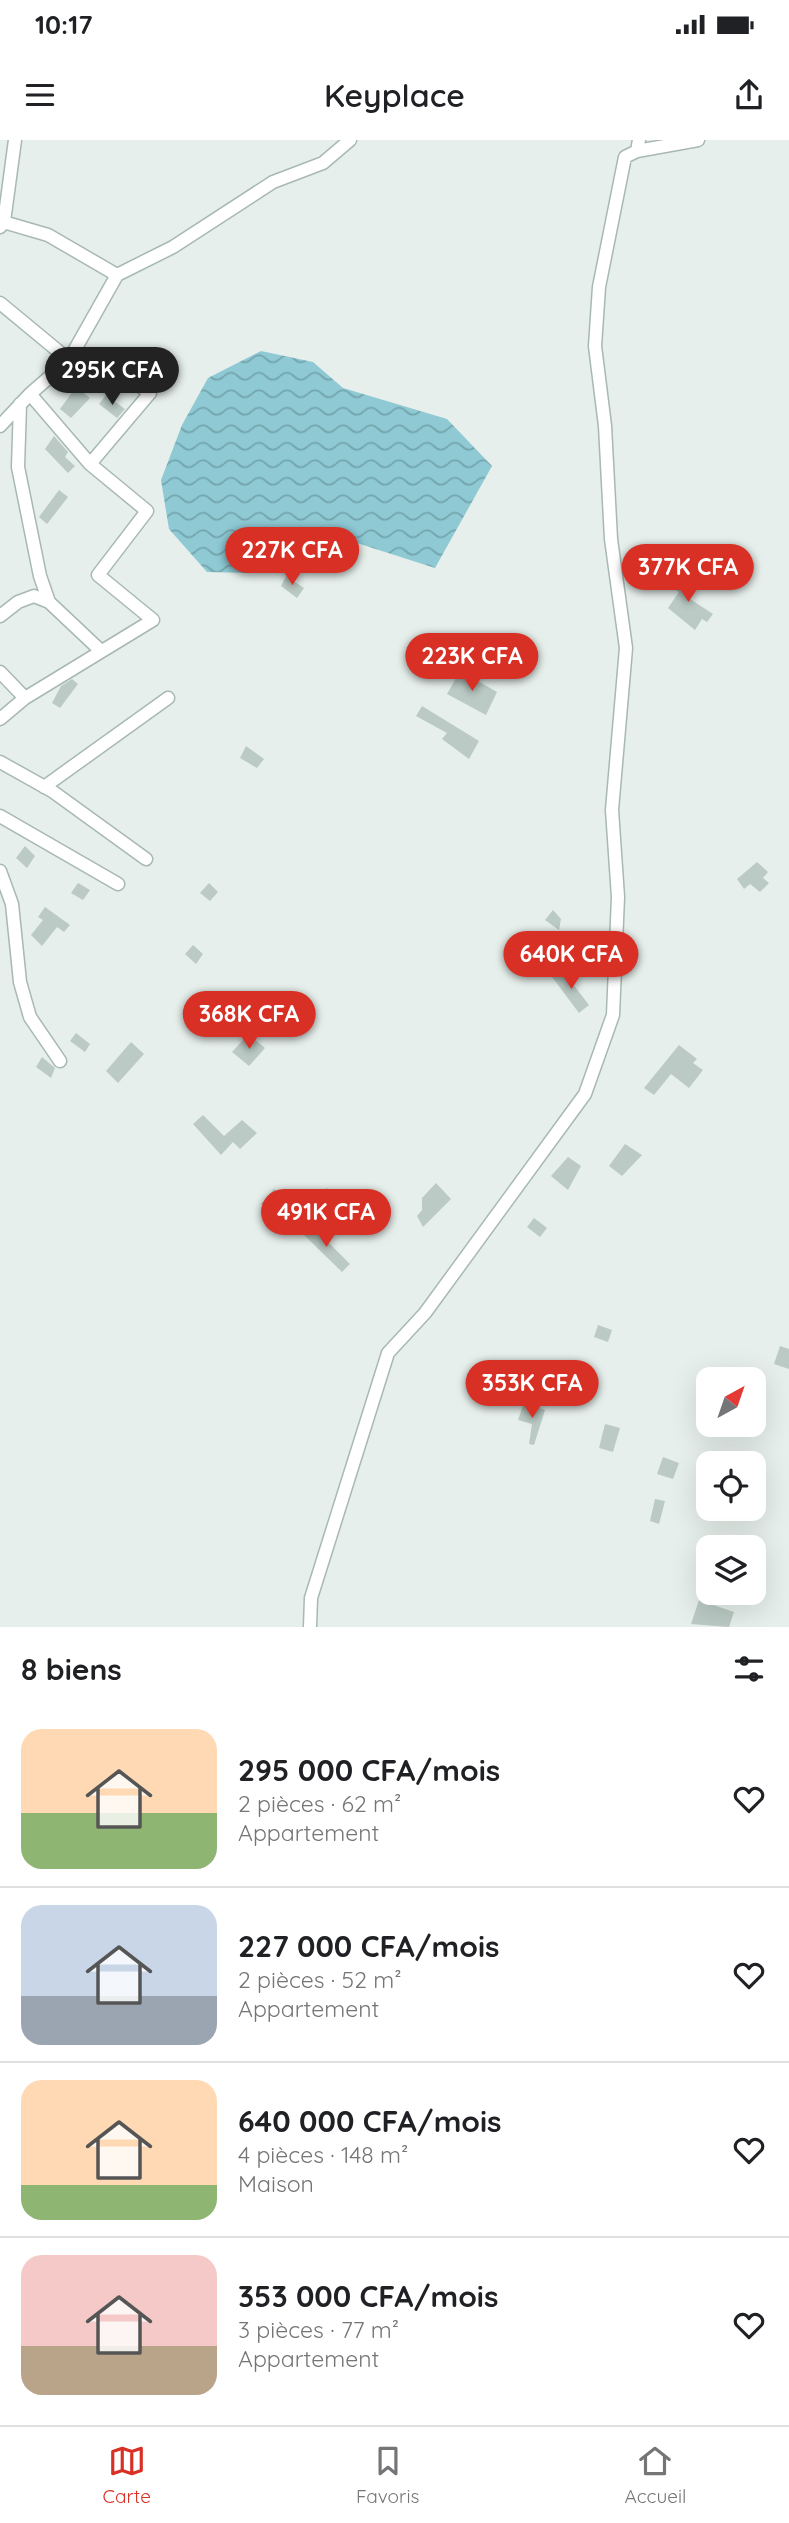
<!DOCTYPE html>
<html lang="fr">
<head>
<meta charset="utf-8">
<style>
	body { margin:0; font-family:Quicksand,sans-serif; background:#f2f2f2; color:#202124; height:100vh; display:flex; flex-direction:column; font-size:26px; white-space:nowrap }
	* { box-sizing:border-box; margin:0 }
	p { font-size:23px; color:#757577 }
	.icon { flex:none; width:38px; height:38px; fill:none; stroke:currentColor; stroke-width:2; stroke-linecap:round; stroke-linejoin:round }
	.map { position:relative; height:1487px; overflow:hidden }
	.side { display:flex; flex-direction:column; background:#fff; flex:1 }
	.side>* { flex:none }
	.needle { width:46px; rotate:40deg }
	.fabs { position:absolute; left:696px; top:1227px; display:grid; gap:14px }
	.fabs a { display:grid; place-items:center; width:70px; height:70px; border-radius:14px; background:#fff; box-shadow:0 7px 28px #0002; font-size:35px }
	.price { position:absolute; translate:-50% -60px; padding:0 16px; border-radius:24px; background:#d93025; color:#fff; font-size:23px; line-height:46px; filter:drop-shadow(0 2px 4px #0008) }
	.price::after { content:''; position:absolute; left:50%; top:42px; width:21px; height:16px; margin-left:-10px; background:inherit; clip-path:polygon(0 0,100% 0,50% 100%) }
	.price.active { background:#222; color:#fff }
	ul { padding:0; list-style:none }
	li { display:flex; align-items:center; gap:21px; height:175px; padding:0 21px }
	li+li { border-top:2px solid #e0e0e0 }
	li span { display:grid; place-items:center; flex:none; width:196px; height:140px; border-radius:21px; color:#555 }
	li>.icon { margin-inline-start:auto }
	span .icon { width:84px; height:84px; fill:#fffc; stroke-width:1 }
	li b { font-size:30px }
	h2 { display:flex; justify-content:space-between; align-items:center; height:84px; padding:0 21px; font-size:30px }
	.status { display:flex; justify-content:space-between; align-items:center; height:49px; padding:0 35px; background:#fff; direction:ltr }
	.status svg { height:19px; fill:currentColor }
	header { display:flex; justify-content:space-between; align-items:center; height:91px; padding:0 21px; background:#fff; font-size:32px; font-weight:600 }
	.tabs { display:flex; justify-content:space-around; align-items:center; height:98px; border-top:2px solid #e0e0e0; background:#fff; font-size:19px; color:#757577 }
	.tabs a { display:grid; justify-items:center; gap:4px }
	.tabs .active { color:#d93025 }
	.map>svg:first-child { display:block }
	.water { fill:url(#water-waves) }
	.building { fill:#bbcac4 }
	.lines { fill:none; stroke-linecap:round; stroke-linejoin:round }
	.minor-casing { stroke:#a8b8b2; stroke-width:15 }
	.minor { stroke:#fff; stroke-width:12 }
</style>
</head>
<body>
<div class="status"><b>10:17</b><svg viewBox="0 0 49 12"><path d="M0 12V9h3v3zM5 12V6h3v6zM10 12V3h3v9zM15 12V0h3v12zM26 1h20v11H26zM47 4h2v5h-2z"/></svg></div>
<header><svg class="icon" aria-label="menu" viewBox="0 0 24 24"><path d="M4 6h16M4 12h16M4 18h16"/></svg>Keyplace<svg class="icon" aria-label="share" viewBox="0 0 24 24"><path d="M12 15V3M7 8l5-5 5 5M5 13v7h14v-7"/></svg></header>
<div class="map">
<svg width="789" height="1487" viewBox="0 0 789 1487">
	<defs>
		<pattern id="water-waves" width="16" height="10" patternUnits="userSpaceOnUse" patternTransform="scale(1.75)"><rect width="16" height="10" fill="#8ec9d4"/><path d="M0 5q4-4 8 0t8 0" fill="none" stroke="#74a5ad"/></pattern>
	</defs>
	<rect width="100%" height="100%" fill="#e6efeb"/>
	<path class="water" d="M261,211L313,222L343,248L447,279L492,326L435,428L332,395L290,398L251,433L207,432L169,389L161,340L182,285L208,238Z"/>
	<path class="building" d="M76,247L90,258L71,278L60,269Z
		M106,255L125,269L117,278L99,264Z
		M54,296L68,312L65,317L75,326L68,333L45,309Z
		M59,350L68,357L47,384L39,377Z
		M681,433L696,443L687,457L713,474L707,482L702,479L695,490L668,468L679,452L672,447Z
		M286,436L304,448L297,458L281,446Z
		M458,516L471,525L465,534L453,526Z
		M460,531L497,552L486,575L447,554Z
		M72,539L78,544L60,568L52,563L61,546Z
		M422,566L479,601L469,619L442,599L447,593L416,576Z
		M246,606L264,619L257,628L240,618Z
		M25,706L35,716L27,728L16,718Z
		M757,722L768,732L763,738L769,743L760,752L750,744L744,749L737,739Z
		M78,743L90,750L83,760L71,753Z
		M209,743L218,752L210,761L200,753Z
		M45,767L70,785L64,792L57,787L42,806L31,795L43,780L38,777Z
		M553,770L561,779L559,790L545,780Z
		M193,805L203,814L196,824L185,814Z
		M562,830L589,865L579,873L552,837Z
		M76,893L90,904L85,912L70,901Z
		M252,897L265,908L249,926L232,912L244,899L248,902Z
		M131,902L144,914L118,943L106,931Z
		M679,905L697,919L693,923L703,930L689,948L671,934L654,955L644,948Z
		M42,917L55,928L51,938L36,927Z
		M203,975L224,996L242,980L257,993L240,1009L233,1002L221,1015L193,984Z
		M625,1004L642,1015L622,1036L609,1026Z
		M568,1017L581,1026L568,1050L551,1036Z
		M436,1043L451,1059L423,1087L417,1076L422,1070V1058Z
		M327,1048L337,1058L315,1083L295,1065L304,1056L312,1063Z
		M274,1049L288,1062L273,1075L261,1064Z
		M534,1078L547,1088L540,1097L527,1087Z
		M311,1085L350,1124L342,1132L303,1094Z
		M598,1185L612,1190L608,1202L594,1197Z
		M780,1206L789,1209V1229L774,1224Z
		M524,1263L545,1270L534,1305L529,1304L532,1284L518,1280Z
		M605,1284L620,1288L613,1312L599,1308Z
		M663,1317L679,1323L673,1339L657,1334Z
		M655,1359L665,1361L659,1384L650,1381Z
		M699,1460L734,1472L729,1487L691,1484Z"/>
	<g class="lines">
		<defs>
			<path id="minor" d="M637,11L698,0
				M0,81L48,95L117,135
				M0,87L4,82L15,0
				M0,163L69,220H103L150,253L90,324L147,371L98,435L153,480L25,558L0,579
				M30,254L90,324
				M20,264L18,327L40,436L49,462L101,511
				M0,286L30,254L69,220L117,135L173,107L273,42L323,23L350,0
				M0,476L18,462L34,456L49,462
				M0,532L25,558
				M0,622L52,651L146,719
				M44,647L168,558
				M0,676L118,744
				M0,731L12,764L20,842L30,877L60,921
				M310,1487L311,1458L388,1213L425,1173L585,954L613,875L618,757L612,670L626,508L611,399L605,286L595,206L599,147L625,17L637,11L639,0"/>
		</defs>
		<use href="#minor" class="minor-casing"/>
		<use href="#minor" class="minor"/>
	</g>
</svg>
<div class="fabs">
<a><svg class="needle" viewBox="-14 -14 28 28"><path d="M0-13l5 13h-10z" fill="#e53935"/><path d="M0 13l5-13h-10z" fill="#757577"/></svg></a>
<a><svg class="icon" aria-label="locate" viewBox="0 0 24 24"><circle cx="12" cy="12" r="6"/><path d="M12 2v4M12 18v4M2 12h4M18 12h4"/></svg></a>
<a><svg class="icon" aria-label="layers" viewBox="0 0 24 24"><path d="M12 4l9 5-9 5-9-5zM3 14l9 5 9-5"/></svg></a>
</div>
<b class="price active" style="left:112px;top:267px">295K CFA</b>
<b class="price" style="left:292px;top:447px">227K CFA</b>
<b class="price" style="left:688px;top:464px">377K CFA</b>
<b class="price" style="left:472px;top:553px">223K CFA</b>
<b class="price" style="left:571px;top:851px">640K CFA</b>
<b class="price" style="left:249px;top:911px">368K CFA</b>
<b class="price" style="left:326px;top:1109px">491K CFA</b>
<b class="price" style="left:532px;top:1280px">353K CFA</b>
</div>
<section class="side">
<h2>8 biens<svg class="icon" aria-label="filters" viewBox="0 0 24 24"><path d="M4 7h16M4 17h16"/><circle cx="9" cy="7" r="2"/><circle cx="15" cy="17" r="2"/></svg></h2>
<ul>
<li><span style="background:linear-gradient(#ffd9b3 60%,#8fb573 0)"><svg class="icon" aria-label="home" viewBox="0 0 24 24"><path d="M3 11l9-7 9 7M6 9v11h12V9"/></svg></span><div><b>295 000 CFA/mois</b><p>2 pièces · 62 m²</p><p>Appartement</p></div><svg class="icon" aria-label="heart" viewBox="0 0 24 24"><path d="M12 20l-8-8c-3-5 5-10 8-4 3-6 11-1 8 4z"/></svg></li>
<li><span style="background:linear-gradient(#c9d6e8 65%,#9aa5b1 0)"><svg class="icon" aria-label="home" viewBox="0 0 24 24"><path d="M3 11l9-7 9 7M6 9v11h12V9"/></svg></span><div><b>227 000 CFA/mois</b><p>2 pièces · 52 m²</p><p>Appartement</p></div><svg class="icon" aria-label="heart" viewBox="0 0 24 24"><path d="M12 20l-8-8c-3-5 5-10 8-4 3-6 11-1 8 4z"/></svg></li>
<li><span style="background:linear-gradient(#ffd9b3 75%,#8fb573 0)"><svg class="icon" aria-label="home" viewBox="0 0 24 24"><path d="M3 11l9-7 9 7M6 9v11h12V9"/></svg></span><div><b>640 000 CFA/mois</b><p>4 pièces · 148 m²</p><p>Maison</p></div><svg class="icon" aria-label="heart" viewBox="0 0 24 24"><path d="M12 20l-8-8c-3-5 5-10 8-4 3-6 11-1 8 4z"/></svg></li>
<li><span style="background:linear-gradient(#f6c9c9 65%,#b9a48a 0)"><svg class="icon" aria-label="home" viewBox="0 0 24 24"><path d="M3 11l9-7 9 7M6 9v11h12V9"/></svg></span><div><b>353 000 CFA/mois</b><p>3 pièces · 77 m²</p><p>Appartement</p></div><svg class="icon" aria-label="heart" viewBox="0 0 24 24"><path d="M12 20l-8-8c-3-5 5-10 8-4 3-6 11-1 8 4z"/></svg></li>
</ul>
</section>
<nav class="tabs">
<a class="active"><svg class="icon" aria-label="map" viewBox="0 0 24 24"><path d="M3 6l6-2 6 2 6-2v14l-6 2-6-2-6 2zM9 4v14M15 6v14"/></svg>Carte</a>
<a><svg class="icon" aria-label="saved" viewBox="0 0 24 24"><path d="M7 4h10v16l-5-4-5 4z"/></svg>Favoris</a>
<a><svg class="icon" aria-label="home" viewBox="0 0 24 24"><path d="M3 11l9-7 9 7M6 9v11h12V9"/></svg>Accueil</a>
</nav>
</body>
</html>
